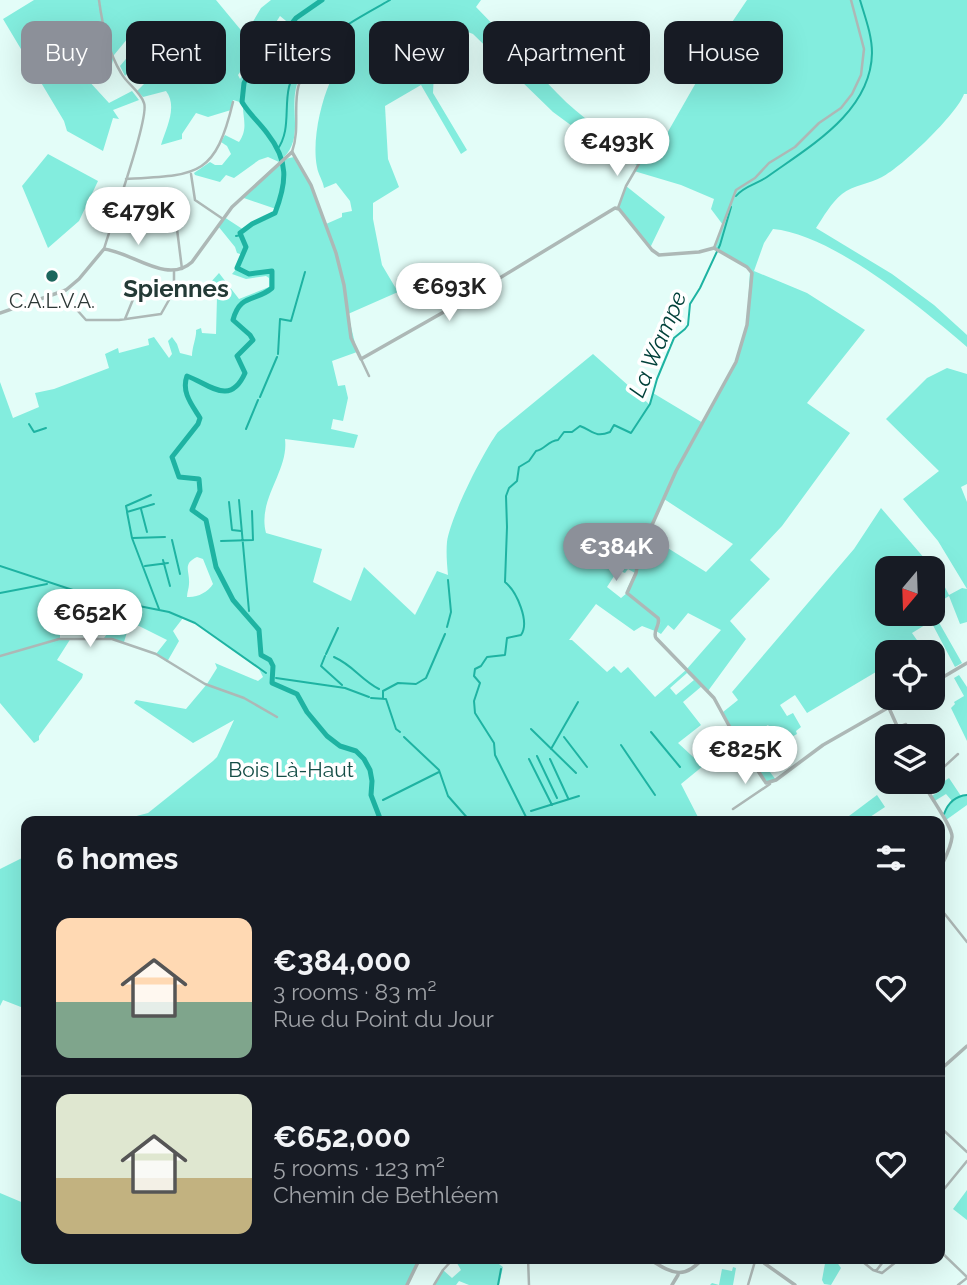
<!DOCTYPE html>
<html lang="en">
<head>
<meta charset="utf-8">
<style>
	body { margin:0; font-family:Raleway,sans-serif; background:#242831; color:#f1f3f6; height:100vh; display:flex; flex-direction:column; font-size:26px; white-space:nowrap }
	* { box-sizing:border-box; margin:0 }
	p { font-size:23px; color:#9ea1a6 }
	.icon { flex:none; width:38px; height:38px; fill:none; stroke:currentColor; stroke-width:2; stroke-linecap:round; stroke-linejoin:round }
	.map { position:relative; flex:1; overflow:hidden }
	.side { position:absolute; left:21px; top:816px; width:924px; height:448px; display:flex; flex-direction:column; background:#171b24; border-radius:14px; box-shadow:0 7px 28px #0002 }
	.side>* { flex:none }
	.guide { position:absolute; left:21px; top:21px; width:926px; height:63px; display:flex; gap:14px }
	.needle { width:46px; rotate:199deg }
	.tools { position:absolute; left:875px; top:556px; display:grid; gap:14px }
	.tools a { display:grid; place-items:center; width:70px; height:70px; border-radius:14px; background:#171b24; box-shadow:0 7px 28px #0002; font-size:35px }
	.price { position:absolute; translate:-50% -60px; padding:0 16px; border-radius:24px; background:#fff; color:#222; font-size:23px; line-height:46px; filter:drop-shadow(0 2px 4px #0008) }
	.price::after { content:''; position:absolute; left:50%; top:42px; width:21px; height:16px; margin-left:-10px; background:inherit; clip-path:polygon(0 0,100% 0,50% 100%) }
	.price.current { background:#8c9099; color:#fff }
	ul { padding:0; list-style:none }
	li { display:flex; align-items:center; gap:21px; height:175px; padding:0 35px }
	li+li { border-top:2px solid #363941 }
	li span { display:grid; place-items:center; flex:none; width:196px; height:140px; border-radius:14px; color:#555 }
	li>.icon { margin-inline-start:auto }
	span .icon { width:84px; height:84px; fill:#fffc; stroke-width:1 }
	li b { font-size:30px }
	h2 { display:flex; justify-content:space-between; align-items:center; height:84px; padding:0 35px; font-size:30px }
	.tag { padding:0 24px; border-radius:14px; background:#171b24; box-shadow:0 7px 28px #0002; font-size:24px; line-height:63px }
	.tag.current { background:#8c9099; color:#fff }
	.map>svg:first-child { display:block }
	.green { fill:#83edde; fill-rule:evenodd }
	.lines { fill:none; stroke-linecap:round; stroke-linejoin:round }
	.stream { stroke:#1eb3a2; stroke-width:2 }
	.river { stroke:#1eb3a2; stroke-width:5 }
	.minor { stroke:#adb8b6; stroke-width:2.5 }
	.tertiary { stroke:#adb8b6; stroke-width:3.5 }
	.poi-dot { fill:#1d665d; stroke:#fff; stroke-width:2.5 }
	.labels { text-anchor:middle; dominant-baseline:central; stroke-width:7; stroke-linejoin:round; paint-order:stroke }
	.poi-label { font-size:21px; fill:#2d3836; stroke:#fff }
	.park-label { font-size:21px; fill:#144d46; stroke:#fff }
	.water-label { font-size:23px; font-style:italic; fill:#02413a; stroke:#fff }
	.quarter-label { font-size:24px; font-weight:bold; fill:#243a36; stroke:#fff }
</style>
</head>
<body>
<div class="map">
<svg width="967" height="1285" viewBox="0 0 967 1285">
	<rect width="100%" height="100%" fill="#e3fdf8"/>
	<path class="green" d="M34,0H216L245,35L261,8L271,0H481L476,7C504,35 530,65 557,93C581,118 611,138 639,155L642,160L653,158L722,37L747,0H967V94H964C957,114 902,167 882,177C870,184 853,185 842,194C831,203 824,216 816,228L892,274L934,305L967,335V347C923,309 832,234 773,229L764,243L754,271L807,293L865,330L807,403L850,433L782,526L750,560L770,579L730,621L746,639L708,691L702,686L683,702L701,725L678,743L703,766L681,784L700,821H125V819L148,813L213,761L217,757L234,720L193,743L134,703L136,700L186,709L207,684L217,668L215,663L258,681L263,677L259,669L195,623L183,618L173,631L179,641L167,662L156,654L167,640L139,626L101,621L128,629L124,642L104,638L107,634L94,630V620L60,621V639L71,638L57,660L83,674L82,678L39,736V740L34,743L0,703V382L13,418L39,407L35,393L54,389L109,368L105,354L118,348L119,353L149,345L148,339L154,337L169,358L172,354L168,341L172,337L177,344L180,353L192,356C192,347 197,336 196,330L201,328L202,333L216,334L217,297L202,292L219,273L239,299L269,287V278L266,276L246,279L232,274L237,268L243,255L237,253L235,247L218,226L224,217L244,230L271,216L276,209L241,197L279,162L268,157L259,160L234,178L226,175L220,182L195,175L194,173L210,162L215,165H222L231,154L227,146L221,142L225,135L239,142C249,128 242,117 243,103L233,100L231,110L208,117L196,113L182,134V139L161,145C166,128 178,107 166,91L143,97L137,91L154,74L142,57L125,76L120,66L135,48L128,38L114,55L112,64L105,68L99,64L87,79L109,103L132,91L139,100L113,110L119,119L113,118L103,151L67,131L64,121L3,19ZM280,16L291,25L276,44L253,59L240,79L238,75L249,59L244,47L250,40L261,42L266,38ZM460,29L473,34L553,112L602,148L637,165L634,171L681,185L714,199L711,209L723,225L714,248L750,270L747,325L731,373L703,423L653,393L649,404L593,354L498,432C483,452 450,518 447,542C446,553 447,564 448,575L437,571L415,615L364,567L351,601L313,582L322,549L266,533C257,499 289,471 285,439L354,448L358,435L331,429L333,419L343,421L348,398L345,385L338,386L332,361L357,352L348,314L398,292L382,265L373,219V203L399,187L388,159L385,106L421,85L461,154L467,150L433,93L434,73L430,50ZM350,37L348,50L332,60L325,55L315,62L330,82C320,105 312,142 317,167C318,174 323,181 324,188L336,183L350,201L352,211L342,213V217L326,224L311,185L294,157L285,159L284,157C304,137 289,109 297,84C305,62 331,49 350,37ZM664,499L733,544L706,572L647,535ZM197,557L203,559L213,584C208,592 197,598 187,597C187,592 189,588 189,584C190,571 182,564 197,557ZM628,569L635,573L627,589V593L621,598L607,587L618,570L625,573ZM596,604L634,631L642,626L655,631L661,622L656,631L661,634L668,625L674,630L688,613L721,630L686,670L655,697L628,667L621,673L614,666L607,672L572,640H569ZM687,673L694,680L676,695L670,688Z
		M48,154L98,181L79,221L48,248L22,186Z
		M626,186L665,217L650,248L618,208Z
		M947,368L967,374V484L961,487L967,502V622L960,624L949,596L933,606V569H887V614H933V612L962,663L955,667L927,614L922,618L925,625L912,633L926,653H887L886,666L807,713L795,695L780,705L787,716L793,713L801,727L796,731L797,734L784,741L776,727L771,729L768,725L757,732L762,745L747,756L723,712L738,700L732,692L854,549L881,508L938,574L949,595L962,588L967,589L938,541L903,499L939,471L886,419L927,378Z
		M959,675L967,687V741L951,708L955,704L954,702L964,696L954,678Z
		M758,756L776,780L769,784L750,760Z
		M949,778L961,796L967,795V805L946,820L944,814L952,801L946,794L933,802L930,797L940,791L937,786Z
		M877,795L885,807L864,821H847L845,819Z
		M26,856V1009L3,1000L0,1006V869Z
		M967,1190V1220L953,1209Z
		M0,1193L26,1204V1258H420L407,1285H0Z
		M454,1258H491L503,1267L499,1285H469L459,1281L456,1285H434L443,1270L452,1278L461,1270Z
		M826,1258H834L841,1268L831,1285L824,1284L822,1280Z
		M733,1267L736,1268L733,1285H710L712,1283L719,1285L722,1269L732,1271Z"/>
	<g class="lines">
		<path class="stream" d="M277,150C291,131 284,108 289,87C299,47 357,19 390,0
			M736,196C744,186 757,184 767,177C810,146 871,112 872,53C872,35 865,17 860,0
			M236,236L241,235
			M278,354L280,319L291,321L305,272
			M260,397L277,357
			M29,424L34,432L46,428
			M246,429L258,400
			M239,500L249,611
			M229,502L232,530L241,531
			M154,504L127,512L132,538L159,609
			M141,509L147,532
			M127,511L126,506L151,495
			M133,538L165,537
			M172,540L180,574
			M221,541L253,540L252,511
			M163,560L170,586
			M0,566L94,597L169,612L195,623L266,673
			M145,566L168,563
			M0,593L47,584
			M447,627L451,612L448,580
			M326,654L338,628
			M325,656L321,666L342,685
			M334,657C354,666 360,679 379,689
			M276,678L345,688L369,697
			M371,698L386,699L396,729L400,732
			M383,699V691L398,683L416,684L426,678L445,634
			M531,729L576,773
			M651,732L680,767
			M404,737L439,770L448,796L470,821
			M564,737L587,767
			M621,745L655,795
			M551,749L578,702
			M537,756L557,798
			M529,759L552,805
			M550,759L568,798
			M383,800L439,772
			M531,811L579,796
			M944,814C948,803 955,796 967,795
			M528,821L495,755L494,743L475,713L474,701L480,683L474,676L475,669L481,666L487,657L505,655L507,638L521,635C530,622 517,592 505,582L507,527L506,496L509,488L517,481L519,467L529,461L536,451C545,449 548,441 558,440L564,432H572L580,426C593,431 595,438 610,432L614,425L631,433L650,404L657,379L674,338L685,329L688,325L690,304L700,288L720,245L731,207
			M940,832L942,824
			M498,1285L501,1269"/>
		<path class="river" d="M322,0L296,18L276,44L252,67L244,83L242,102C249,114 259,122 267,133C289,161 287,182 275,213L252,224L240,233L246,247L237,268L249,274L272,271V288C256,302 240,293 233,320L250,335L253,340L237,356L245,373C230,407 209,384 187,376C181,392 192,405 200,418L198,424L172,457L179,477L199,479L200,491L192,510L206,520L216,567L233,600L259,630L261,655L270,660L273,666L272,683L297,694L307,712L327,736L340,746L356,751L364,759L370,770L372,781L371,795L381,821"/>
		<path class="minor" d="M99,0C102,23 109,53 121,73C127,84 140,91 144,103C150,117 110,227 104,249
			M292,152C304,118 283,86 317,59
			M191,174L195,200L223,219
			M126,179C198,175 215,177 233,102
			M618,208L626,186L640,162
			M156,219L145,229L137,226V222L142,218L176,221L182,269
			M714,248L736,190L755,178L769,163L795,147L819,123L841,108L852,94L861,75L864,49L851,0
			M61,292L86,320H119L161,314L174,291V271
			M125,319L134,297H148
			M361,359L369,376
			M0,656L59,639H112L156,654L205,684L244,698L277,717
			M898,727L906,724L912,737
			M933,769L942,762
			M933,777L958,754
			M733,809L770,784
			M940,908L967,942
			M940,1127L967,1152
			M940,1194L967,1161
			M940,1251L967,1277
			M528,1258L529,1285
			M858,1258L873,1270L882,1273L901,1258
			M876,1271L886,1258
			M434,1285L443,1270L454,1258
			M748,1285L756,1258
			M958,1285L967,1278"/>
		<path class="tertiary" d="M0,313L66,290L79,279L104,249C132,252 167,285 192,262L232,207L292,152L311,185L336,253L344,285L351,338L361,359L442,313L615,208L619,209L652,250L659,255L699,252L714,248L747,267L752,273L747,325L736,362L676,471L640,552L636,573L627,593L658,618C661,625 652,631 656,638L714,698L733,733L766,783L776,780L823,745L905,698
			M933,683L967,663
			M889,708L902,737
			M923,782C929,796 953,827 952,837C951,848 944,860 940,869
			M940,1070L967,1046
			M647,1258C670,1271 682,1283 703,1258
			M757,1258L795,1285
			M407,1285L420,1258
			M672,1285L678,1275"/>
	</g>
	<circle class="poi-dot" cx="52" cy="276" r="7"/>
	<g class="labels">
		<g class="poi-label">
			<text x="52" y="300">C.A.L.V.A.</text>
		</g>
		<g class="park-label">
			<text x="291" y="769">Bois Là-Haut</text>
		</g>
		<g class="water-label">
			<text transform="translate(657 344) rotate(-67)">La Wampe</text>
		</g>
		<g class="quarter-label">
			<text x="176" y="288">Spiennes</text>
		</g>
	</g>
</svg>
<div class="tools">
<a><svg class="needle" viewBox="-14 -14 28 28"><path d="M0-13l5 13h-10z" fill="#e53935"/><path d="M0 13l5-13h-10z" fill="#9ea1a6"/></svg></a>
<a><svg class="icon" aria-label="locate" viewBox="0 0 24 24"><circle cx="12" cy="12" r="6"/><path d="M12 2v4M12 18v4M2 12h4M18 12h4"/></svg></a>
<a><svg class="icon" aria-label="layers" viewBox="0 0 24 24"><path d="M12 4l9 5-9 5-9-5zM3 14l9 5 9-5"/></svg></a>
</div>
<b class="price" style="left:617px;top:178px">€493K</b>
<b class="price" style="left:138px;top:247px">€479K</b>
<b class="price" style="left:449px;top:323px">€693K</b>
<b class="price current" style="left:616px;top:583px">€384K</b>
<b class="price" style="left:90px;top:649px">€652K</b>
<b class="price" style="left:745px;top:786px">€825K</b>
<div class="guide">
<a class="tag current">Buy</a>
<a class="tag">Rent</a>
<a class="tag">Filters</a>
<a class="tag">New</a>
<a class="tag">Apartment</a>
<a class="tag">House</a>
</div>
<section class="side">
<h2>6 homes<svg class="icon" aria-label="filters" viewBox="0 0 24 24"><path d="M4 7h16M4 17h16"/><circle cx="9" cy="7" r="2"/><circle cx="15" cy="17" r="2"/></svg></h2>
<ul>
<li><span style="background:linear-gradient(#ffd9b3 60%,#7fa58c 0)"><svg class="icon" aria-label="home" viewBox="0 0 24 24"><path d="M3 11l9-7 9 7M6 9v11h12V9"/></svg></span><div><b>€384,000</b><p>3 rooms · 83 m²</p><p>Rue du Point du Jour</p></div><svg class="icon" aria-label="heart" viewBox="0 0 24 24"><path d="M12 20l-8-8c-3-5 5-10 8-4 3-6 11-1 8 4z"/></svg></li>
<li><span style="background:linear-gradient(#dfe7d0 60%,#c2b280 0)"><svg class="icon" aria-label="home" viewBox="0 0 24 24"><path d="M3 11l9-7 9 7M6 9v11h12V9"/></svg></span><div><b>€652,000</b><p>5 rooms · 123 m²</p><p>Chemin de Bethléem</p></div><svg class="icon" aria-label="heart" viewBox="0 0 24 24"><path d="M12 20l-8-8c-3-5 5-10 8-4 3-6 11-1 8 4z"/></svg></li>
</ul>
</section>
</div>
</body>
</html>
